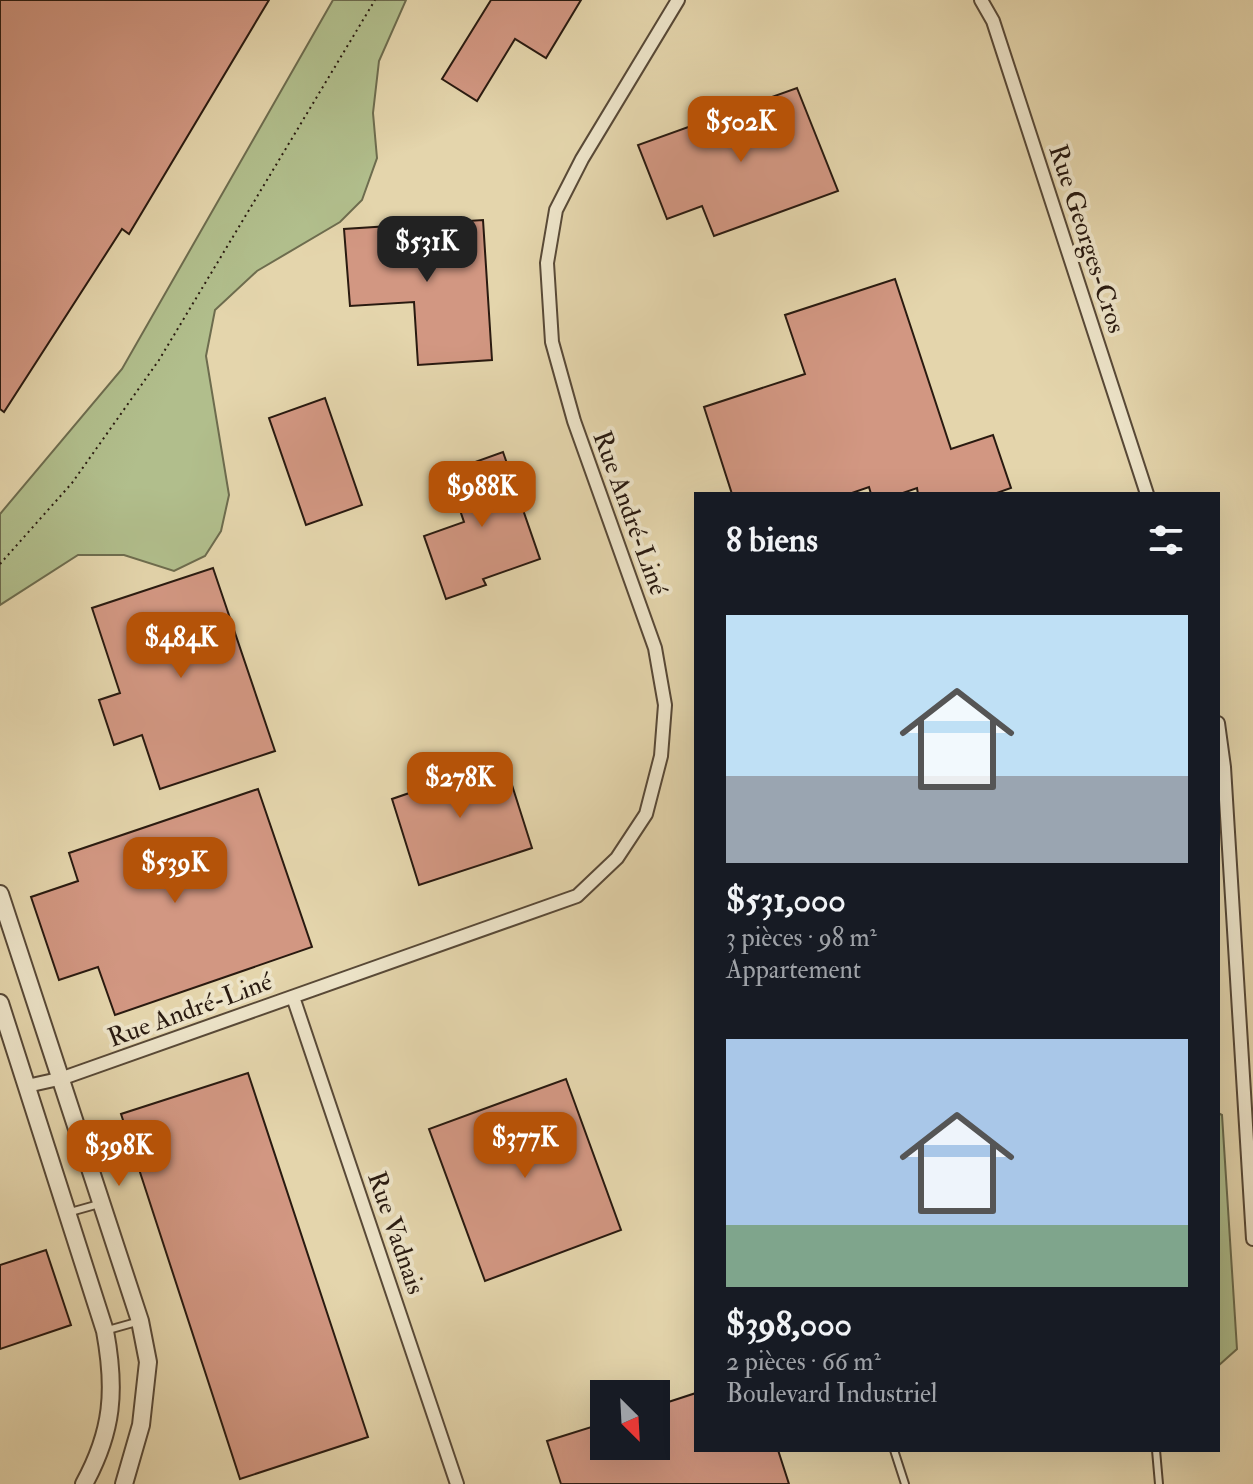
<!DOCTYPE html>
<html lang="fr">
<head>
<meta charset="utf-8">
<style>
	body { margin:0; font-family:"IM FELL Double Pica",serif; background:#20242c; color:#f1f3f6; height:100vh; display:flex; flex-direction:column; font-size:30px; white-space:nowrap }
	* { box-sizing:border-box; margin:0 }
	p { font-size:26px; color:#9ea1a6 }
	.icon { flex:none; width:44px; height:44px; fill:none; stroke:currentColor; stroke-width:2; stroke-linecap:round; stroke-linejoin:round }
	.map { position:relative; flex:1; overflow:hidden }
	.panel { position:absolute; left:694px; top:492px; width:526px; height:960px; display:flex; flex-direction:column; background:#171b24; border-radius:0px; box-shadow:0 8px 32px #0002 }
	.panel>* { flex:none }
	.needle { width:52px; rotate:156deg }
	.tools { position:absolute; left:590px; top:1380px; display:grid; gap:16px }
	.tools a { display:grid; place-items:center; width:80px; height:80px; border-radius:0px; background:#171b24; box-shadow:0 8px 32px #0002; font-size:40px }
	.price { position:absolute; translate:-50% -68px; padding:0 18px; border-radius:16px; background:#b45309; color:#fff; font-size:26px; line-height:52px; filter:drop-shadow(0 2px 4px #0008) }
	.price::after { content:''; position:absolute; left:50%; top:48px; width:24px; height:18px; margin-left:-12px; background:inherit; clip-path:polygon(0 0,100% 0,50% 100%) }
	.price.selected { background:#222; color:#fff }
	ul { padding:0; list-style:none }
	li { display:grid; align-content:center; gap:16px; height:424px; padding:0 32px }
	li span { display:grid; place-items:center; height:248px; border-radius:0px; color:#555 }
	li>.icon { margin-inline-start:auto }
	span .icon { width:144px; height:144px; fill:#fffc; stroke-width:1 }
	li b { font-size:34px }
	h2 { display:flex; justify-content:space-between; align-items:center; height:96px; padding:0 32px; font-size:34px }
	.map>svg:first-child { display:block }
	.green { fill:#b1be8c; stroke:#6d6c4e; stroke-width:2 }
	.building { fill:#d29782; stroke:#291a10; stroke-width:2 }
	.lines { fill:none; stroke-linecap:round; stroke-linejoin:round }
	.service-casing { stroke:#584937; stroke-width:10 }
	.minor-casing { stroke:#584937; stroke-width:16 }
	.tertiary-casing { stroke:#584937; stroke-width:20 }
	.path { stroke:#291a10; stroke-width:2; stroke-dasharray:2 4; stroke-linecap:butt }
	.service { stroke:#ede4c9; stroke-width:6 }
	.minor { stroke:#ede4c9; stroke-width:12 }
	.tertiary { stroke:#ede4c9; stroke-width:16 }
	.labels { text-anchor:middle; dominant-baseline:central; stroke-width:8; stroke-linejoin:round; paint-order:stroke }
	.street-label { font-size:26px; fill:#291a10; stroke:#ede4c9 }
</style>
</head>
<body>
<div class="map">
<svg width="1253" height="1484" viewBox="0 0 1253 1484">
	<rect width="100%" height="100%" fill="#e4d5ac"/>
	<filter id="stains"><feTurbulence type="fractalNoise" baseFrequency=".0025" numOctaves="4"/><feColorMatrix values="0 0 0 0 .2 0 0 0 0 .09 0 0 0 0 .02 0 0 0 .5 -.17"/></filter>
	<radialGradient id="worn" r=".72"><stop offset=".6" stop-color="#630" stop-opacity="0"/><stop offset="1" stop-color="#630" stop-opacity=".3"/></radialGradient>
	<path class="green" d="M333,0H406L379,61L373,113L377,158L362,200L340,222L257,271L215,310L206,356L229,495L221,531L205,556L174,571L124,555H78L0,605V514L122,369Z
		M1218,1113L1222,1115L1237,1349L1218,1366Z"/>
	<path class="building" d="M0,0H269L129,234L122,229L4,412L0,409Z
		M491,0H581L546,58L515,39L477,101L442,79Z
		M797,88L838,191L714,236L702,206L667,219L638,145Z
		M483,220L492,360L418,365L414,302L350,306L344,229Z
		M895,279L951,449L993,435L1011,488L994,494H918L917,488L900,494H871L869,487L849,494H732L704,407L805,374L785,315Z
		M325,398L362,505L306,525L269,418Z
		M503,452L540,559L483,579L486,585L446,599L424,536L464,522L447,472Z
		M213,568L275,751L160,789L142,735L114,745L99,700L120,693L92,608Z
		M457,759L462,777L504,760L532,848L419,885L392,799L418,790L413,772Z
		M258,789L312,947L115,1015L98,967L59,980L31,897L78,881L69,853Z
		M248,1073L368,1437L240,1479L121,1114Z
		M566,1079L621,1230L485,1281L429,1129Z
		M46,1250L71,1325L0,1349V1265Z
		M696,1393V1450H778L789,1484H561L547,1441L604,1423V1446H656V1406Z"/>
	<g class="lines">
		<defs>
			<path id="service" d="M67,1213L99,1204
				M108,1330L140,1321
				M894,1450L905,1484
				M1156,1450L1159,1484"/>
			<path id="minor" d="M981,0L993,21L1147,494
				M1218,723L1224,767L1253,1239
				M293,997L457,1484
				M27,1086L63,1078L577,896L617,858L646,814L661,756L665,705L655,648L574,421L552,342L547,263L556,210L582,159L678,0"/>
			<path id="tertiary" d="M0,894L140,1321L148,1362L141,1425L124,1484
				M0,1003L105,1331C116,1390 113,1431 84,1484"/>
		</defs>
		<use href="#service" class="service-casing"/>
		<use href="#minor" class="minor-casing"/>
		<use href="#tertiary" class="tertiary-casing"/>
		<path class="path" d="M0,564L72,483L159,360L375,0"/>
		<use href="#service" class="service"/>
		<use href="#minor" class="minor"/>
		<use href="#tertiary" class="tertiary"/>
	</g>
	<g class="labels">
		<g class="street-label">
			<text transform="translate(1087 239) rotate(72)">Rue Georges-Cros</text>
			<text transform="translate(630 513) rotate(70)">Rue André-Liné</text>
			<text transform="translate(190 1010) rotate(-20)">Rue André-Liné</text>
			<text transform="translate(396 1233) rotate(71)">Rue Vadnais</text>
		</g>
	</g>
	<rect width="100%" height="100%" filter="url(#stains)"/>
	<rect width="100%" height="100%" fill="url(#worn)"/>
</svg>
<div class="tools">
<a><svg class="needle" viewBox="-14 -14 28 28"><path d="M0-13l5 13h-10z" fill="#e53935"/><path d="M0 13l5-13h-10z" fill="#9ea1a6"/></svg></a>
</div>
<b class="price" style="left:741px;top:164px">$502K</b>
<b class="price selected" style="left:427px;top:284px">$531K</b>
<b class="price" style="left:482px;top:529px">$988K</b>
<b class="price" style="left:181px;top:680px">$484K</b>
<b class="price" style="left:460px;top:820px">$278K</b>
<b class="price" style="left:175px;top:905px">$539K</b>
<b class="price" style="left:525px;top:1180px">$377K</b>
<b class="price" style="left:119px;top:1188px">$398K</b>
<section class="panel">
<h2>8 biens<svg class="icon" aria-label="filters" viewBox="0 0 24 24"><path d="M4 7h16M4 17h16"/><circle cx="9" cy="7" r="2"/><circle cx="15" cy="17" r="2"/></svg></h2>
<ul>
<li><span style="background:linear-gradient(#bfe0f5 65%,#9aa5b1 0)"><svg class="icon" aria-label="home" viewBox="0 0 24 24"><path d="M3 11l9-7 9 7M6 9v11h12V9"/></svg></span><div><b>$531,000</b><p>3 pièces · 98 m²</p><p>Appartement</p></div></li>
<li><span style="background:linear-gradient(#a9c7e8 75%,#7fa58c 0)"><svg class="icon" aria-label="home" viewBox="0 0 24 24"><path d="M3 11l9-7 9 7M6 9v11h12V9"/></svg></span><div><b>$398,000</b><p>2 pièces · 66 m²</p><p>Boulevard Industriel</p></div></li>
</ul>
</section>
</div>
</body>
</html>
